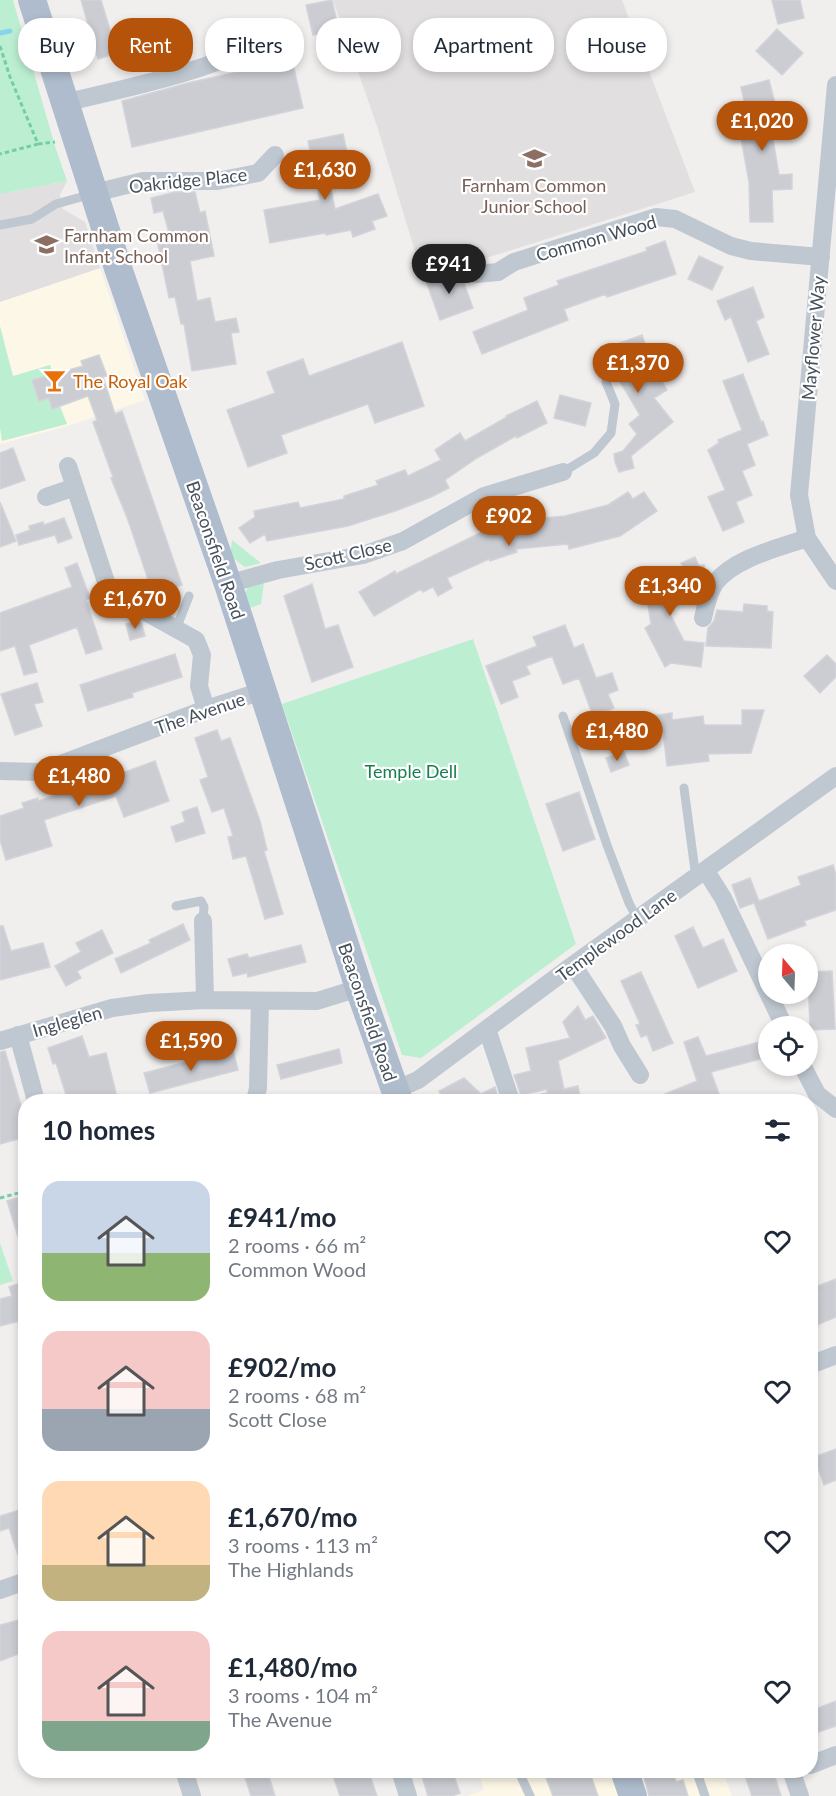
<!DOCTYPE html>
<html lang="en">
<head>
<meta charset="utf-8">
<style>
	body { margin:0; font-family:Lato,sans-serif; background:#f6f6f7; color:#1f2937; height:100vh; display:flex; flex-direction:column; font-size:22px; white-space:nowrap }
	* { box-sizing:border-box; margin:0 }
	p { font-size:20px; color:#747a83 }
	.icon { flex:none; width:33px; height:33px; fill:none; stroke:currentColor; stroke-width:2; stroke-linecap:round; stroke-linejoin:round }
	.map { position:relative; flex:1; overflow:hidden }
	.side { position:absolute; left:18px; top:1094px; width:800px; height:684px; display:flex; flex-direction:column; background:#fff; border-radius:24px; box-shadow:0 3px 9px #0003 }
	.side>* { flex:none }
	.guide { position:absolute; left:18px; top:18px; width:801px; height:54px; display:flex; gap:12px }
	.needle { width:39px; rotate:341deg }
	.controls { position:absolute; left:758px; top:944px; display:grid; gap:12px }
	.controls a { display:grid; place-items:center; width:60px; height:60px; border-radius:50%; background:#fff; box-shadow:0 3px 9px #0003; font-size:30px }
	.price { position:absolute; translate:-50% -51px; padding:0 14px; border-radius:21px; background:#b45309; color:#fff; font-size:20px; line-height:39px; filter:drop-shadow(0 2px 3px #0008) }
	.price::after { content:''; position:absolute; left:50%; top:36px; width:18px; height:14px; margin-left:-9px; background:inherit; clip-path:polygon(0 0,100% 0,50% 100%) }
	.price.selected { background:#222; color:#fff }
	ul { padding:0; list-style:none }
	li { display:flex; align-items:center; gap:18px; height:150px; padding:0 24px }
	li span { display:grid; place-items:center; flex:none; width:168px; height:120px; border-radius:18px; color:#555 }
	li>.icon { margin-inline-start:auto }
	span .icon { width:72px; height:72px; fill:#fffc; stroke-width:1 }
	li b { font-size:26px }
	h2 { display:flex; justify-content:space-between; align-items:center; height:72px; padding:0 24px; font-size:26px }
	.pill { padding:0 21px; border-radius:24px; background:#fff; box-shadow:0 3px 9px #0003; font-size:21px; line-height:54px }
	.pill.selected { background:#b45309; color:#fff }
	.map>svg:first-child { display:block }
	.commercial { fill:#fcf7e7 }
	.education { fill:#e2dfe0 }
	.green { fill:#bcefd2 }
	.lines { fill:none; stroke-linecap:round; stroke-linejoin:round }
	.stream { stroke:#89d3ec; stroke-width:5 }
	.building { fill:#cbcdd3; stroke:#d2d4da; stroke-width:1.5 }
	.path { stroke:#74cda5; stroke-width:3; stroke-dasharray:4.5 3; stroke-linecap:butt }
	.service { stroke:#bfc8d1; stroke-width:9 }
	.minor { stroke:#bfc8d1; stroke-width:18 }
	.primary { stroke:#aebccd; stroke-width:28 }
	.labels { text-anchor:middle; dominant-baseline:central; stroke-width:4.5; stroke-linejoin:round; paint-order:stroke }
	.street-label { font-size:18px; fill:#46515c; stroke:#fff }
	.education-label { font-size:18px; fill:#785e54; stroke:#fff }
	.food-label { font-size:18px; fill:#c56008; stroke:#fff; text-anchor:start }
	.park-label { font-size:18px; fill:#177e4f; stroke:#fff }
</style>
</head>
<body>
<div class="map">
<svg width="836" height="1796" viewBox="0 0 836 1796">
	<rect width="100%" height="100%" fill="#f1eeee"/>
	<path class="commercial" d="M100,268L145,400L68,426L0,444V302Z
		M478,1770H722L732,1796H467L484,1790Z"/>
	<path class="education" d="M333,0H622L695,192L423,278L377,126Z
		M67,181L60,195L63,209L85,222L100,268L0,302V194Z"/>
	<path class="green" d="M0,0H13L55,146L67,181L0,194Z
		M0,326L13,376L50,365L53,373L32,381L39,401L49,398L52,409L60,406L67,424L2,441L0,428Z
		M232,540L261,563L245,567L230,556Z
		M265,576L261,604L250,608L244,595L251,582Z
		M473,639L576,944L421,1058L402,1055L282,704Z
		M0,1243L13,1281L0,1285Z"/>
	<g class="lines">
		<path class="stream" d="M0,33L10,31"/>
	</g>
	<path class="building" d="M81,0H101L117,53L98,59Z
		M332,0L341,40L325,44L322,33L313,35L306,5Z
		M772,0H800L804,18L778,24Z
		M777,29L803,53L782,75L756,51Z
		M292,60L303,108L132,147L122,101L192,82Z
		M769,80L779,119L770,121L779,175L792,174V189L772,190L773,222H750L749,182L740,133L751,132L741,87Z
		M343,134L351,170L328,174L335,209L378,194L387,216L372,221L375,229L353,237L351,230L326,235L325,233L270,243L264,210L320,200L308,141Z
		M175,192H195L200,213L205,211L214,256L190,261L197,301L210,298L215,322L236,318L239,332L231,333L236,364L192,371L184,324H181L175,297L169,298L157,240L170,237L163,211L154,213L151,198Z
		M665,241L676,274L607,297L606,294L564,309L568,320L482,354L473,332L528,310L524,298L559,285L557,281L647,251L646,248Z
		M699,256L723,267L712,290L688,279Z
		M459,270L473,308L440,320L426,281Z
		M753,287L764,317L756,321L769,354L748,362L731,317L725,320L717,301Z
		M642,335L653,366L667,390L654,398L673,422L631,456L634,468L619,472L615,462L614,454L623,451L637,434L629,424L640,415L601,350Z
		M402,342L424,406L375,423L368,404L281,435L287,453L248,467L227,410L275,393L267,372L303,359L309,376Z
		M99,355L107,376L103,377L115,414L122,411L182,585L153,594L128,520L111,478L113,477L93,422L97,420L88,396L52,409L49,398L39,401L32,380L83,366L81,361Z
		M743,374L761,422L763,421L768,435L747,444L755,465L742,471L752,495L736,502L744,522L723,531L708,497L725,490L708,450L719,443L718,440L742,430L723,381Z
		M560,395L591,403L585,426L554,418Z
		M537,401L547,423L517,438L516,436L477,458L445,480L449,488L431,497L398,510L348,526L267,541L265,534L250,543L239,528L255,517L254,511L298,502L300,508L344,499V496L378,485L376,481L405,470L408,476L441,460L435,450L460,433L465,441L507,417L506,416Z
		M13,448L25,480L0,489V453Z
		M628,492L633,499L644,492L657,511L620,536L569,549L568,544L516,549L517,552L490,561L489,559L447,578L452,588L438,596L433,587L423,592L421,589L374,616L359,592L395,571L396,574L482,532L513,521L565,516L608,505Z
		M0,502L16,541L0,547Z
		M64,518L72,538L58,543L55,535L19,545L16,535L30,530L29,526L43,522L44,525Z
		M695,557L699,566L704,565L705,570L674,583L678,606L667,608L684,641L704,643L701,667L671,663L665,667L645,628L651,624L643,575L684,568L681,563Z
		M77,563L90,598L86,600L102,649L86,654L77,627L29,645L37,672L24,675L15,646L0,651V613L72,587L65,568Z
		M312,584L325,629L338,625L353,667L312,682L284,596Z
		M744,604L767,606V611L773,612L771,648L706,646L708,628L714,621L717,610L743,612Z
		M138,621L141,622L145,636L130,640L126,624Z
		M565,625L574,648L583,644L596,678L612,673L618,690L608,694L614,708L593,716L579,678L563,684L552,656L526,666L530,674L512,681L518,697L501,704L486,666L537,646L533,637Z
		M175,654L182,677L132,693L133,697L88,711L80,685Z
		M827,655L836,664V677L820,693L804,676Z
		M37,683L43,702L34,704L42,726L15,735L1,694Z
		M742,710H764L751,753L708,754L709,761L667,766L663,731L655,732L653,716L672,713V720L703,716L704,725H742Z
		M590,722L594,735L579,741L574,728Z
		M217,730L221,741L230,738L260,821L267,850L264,851L283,914L265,919L246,856L233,859L228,837L233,836L224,808L212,812L200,780L208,777L195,738Z
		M624,752L629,765L611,772L606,758Z
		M155,761L169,801L124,817L116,796L44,820L52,846L6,860L0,840V816L24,808L22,803L38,798V801L100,781Z
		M579,792L595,839L563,851L546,804Z
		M197,807L205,833L176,842L171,827L185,822L182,812Z
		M833,865L836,875V910L804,921L806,925L768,939L754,903L740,908L732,885L750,878L759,901L801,885L798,877Z
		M183,924L190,940L121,973L115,959L151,943L149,940Z
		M0,926H3L11,951L43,943L50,967L0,980Z
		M693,927L703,948L723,939L737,971L698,988L675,936Z
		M102,930L113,953L77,971L81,978L66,986L55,966L81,952L76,943Z
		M301,945L306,962L248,977L247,973L233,976L228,959L247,954L249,958Z
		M832,971L835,1029L810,1030L808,972Z
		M641,972L673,1043L653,1051L647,1035L641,1037L636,1025L640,1024L621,981Z
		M578,1006L585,1020L593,1016L606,1038L558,1061L564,1089L578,1086L581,1101H538L537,1095L547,1093V1089L521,1095L514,1075L531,1071L526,1048L570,1038L563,1022Z
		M82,1036L89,1057L106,1053L118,1101H68L56,1063L53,1064L48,1048Z
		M698,1037L706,1056L760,1042L764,1058L711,1072L719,1094L701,1101H648L697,1081L684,1042Z
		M339,1049L342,1063L281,1079L277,1065Z
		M233,1050L238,1070L150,1093L144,1073Z
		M5,1051L26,1122V1137L0,1144V1052Z
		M464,1078L481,1094L495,1087L499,1101H444L439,1091Z
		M26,1195V1248L22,1249L7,1201Z
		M836,1279V1317L810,1328V1300L819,1296L815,1287Z
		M26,1281V1329H23L20,1321L0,1326V1299L12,1296L9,1287Z
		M836,1449V1480L824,1485L814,1457Z
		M23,1509L26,1517V1570H23L9,1528L0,1531V1516Z
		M26,1618V1651L0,1661V1625Z
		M836,1701V1726L810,1735V1711Z
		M259,1770H267L275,1796H251L244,1774Z
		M331,1770H368L377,1796H340Z
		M420,1770H452L460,1793L452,1796H428Z
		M543,1770H589L598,1796H553Z
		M642,1770H673L676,1782L683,1780L688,1796H649Z
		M743,1770H773L781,1796H752Z"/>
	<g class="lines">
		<path class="path" d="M0,46L10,77L38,144L0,154
			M38,144L55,142
			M0,1198L26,1191"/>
		<path class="service" d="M0,225L32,219L56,204L92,194
			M563,472L594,453L611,433L615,404L606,382
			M176,629L189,596
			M563,716L607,845L629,903L638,920
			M684,788L696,878
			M176,906L201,901L204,907L203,921
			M518,1770L530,1796
			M696,1770L705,1796"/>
		<path class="minor" d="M836,85L799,495L807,538L836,581
			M64,103C135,86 206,72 271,39
			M94,193L143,181H217L258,173L275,155
			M476,274L498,272L514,262L656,217L675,219L731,246L751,251L821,257
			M68,466L108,588L115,595L196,640L202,655L199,686L206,709
			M46,497L75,487
			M228,584L278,570L363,555L403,541L484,496L563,472
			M703,618C706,606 708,593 715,583C734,558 779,548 807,538
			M0,771L40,772L206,709L262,691
			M706,871L723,898L784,1026
			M203,921L205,1000
			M573,965L613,1026L622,1046L640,1075
			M487,1029L511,1101
			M18,1035L36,1101
			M0,1041L112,1008L149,1003L205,1000L317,1001L359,988
			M802,1065L817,1094L836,1109
			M395,1090L418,1080L573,965L836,776
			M255,1101L258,1088L260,1001
			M810,1365L836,1355
			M0,1590L26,1581
			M810,1765L836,1755
			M184,1770L192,1796
			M400,1770L408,1796
			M791,1770L800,1796"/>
		<path class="primary" d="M32,0L118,268L228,584L359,988L399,1101
			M624,1770L633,1796"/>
	</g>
	<defs>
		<symbol id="school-bare" viewBox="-9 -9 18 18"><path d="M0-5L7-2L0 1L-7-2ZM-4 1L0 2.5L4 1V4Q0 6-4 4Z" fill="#8d6e63" stroke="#fff" stroke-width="2.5" paint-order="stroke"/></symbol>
		<symbol id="bar-bare" viewBox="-9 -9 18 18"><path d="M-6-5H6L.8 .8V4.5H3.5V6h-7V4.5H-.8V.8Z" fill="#e8710a" stroke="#fff" stroke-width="2.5" paint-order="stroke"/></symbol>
	</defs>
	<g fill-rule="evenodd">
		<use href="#school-bare" x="518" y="142" width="33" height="33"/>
		<use href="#school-bare" x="30" y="228" width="33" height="33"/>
		<use href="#bar-bare" x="38" y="364" width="33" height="33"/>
	</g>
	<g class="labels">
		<g class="street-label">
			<text transform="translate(188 180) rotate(-6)">Oakridge Place</text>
			<text transform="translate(596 238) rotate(-16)">Common Wood</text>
			<text transform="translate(813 338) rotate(-85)">Mayflower Way</text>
			<text transform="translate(216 550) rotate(71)">Beaconsfield Road</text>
			<text transform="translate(348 554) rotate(-13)">Scott Close</text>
			<text transform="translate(200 713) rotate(-19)">The Avenue</text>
			<text transform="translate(616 935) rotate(-36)">Templewood Lane</text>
			<text transform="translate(368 1012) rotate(71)">Beaconsfield Road</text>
			<text transform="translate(67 1021) rotate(-16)">Ingleglen</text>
		</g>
		<g class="education-label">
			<text x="534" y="185">Farnham Common<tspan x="534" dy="21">Junior School</tspan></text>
			<text x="64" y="235" text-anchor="start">Farnham Common<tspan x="64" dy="21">Infant School</tspan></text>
		</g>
		<g class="food-label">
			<text x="73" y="381">The Royal Oak</text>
		</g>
		<g class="park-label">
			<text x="411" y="771">Temple Dell</text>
		</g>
	</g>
</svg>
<div class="controls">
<a><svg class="needle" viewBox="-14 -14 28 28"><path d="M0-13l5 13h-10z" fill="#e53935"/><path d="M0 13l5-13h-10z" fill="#747a83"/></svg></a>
<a><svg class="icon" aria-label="locate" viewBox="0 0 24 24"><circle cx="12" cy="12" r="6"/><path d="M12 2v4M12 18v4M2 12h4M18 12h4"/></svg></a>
</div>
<b class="price" style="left:762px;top:152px">£1,020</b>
<b class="price" style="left:325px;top:201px">£1,630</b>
<b class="price selected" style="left:449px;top:295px">£941</b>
<b class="price" style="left:638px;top:394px">£1,370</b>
<b class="price" style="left:509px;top:547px">£902</b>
<b class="price" style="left:670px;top:617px">£1,340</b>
<b class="price" style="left:135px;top:630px">£1,670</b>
<b class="price" style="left:617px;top:762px">£1,480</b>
<b class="price" style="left:79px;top:807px">£1,480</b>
<b class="price" style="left:191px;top:1072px">£1,590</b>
<div class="guide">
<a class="pill">Buy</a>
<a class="pill selected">Rent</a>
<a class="pill">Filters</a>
<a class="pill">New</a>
<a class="pill">Apartment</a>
<a class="pill">House</a>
</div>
<section class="side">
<h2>10 homes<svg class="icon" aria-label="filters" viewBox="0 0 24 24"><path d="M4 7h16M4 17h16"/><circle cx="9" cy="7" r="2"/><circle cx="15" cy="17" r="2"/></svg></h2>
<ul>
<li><span style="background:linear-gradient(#c9d6e8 60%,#8fb573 0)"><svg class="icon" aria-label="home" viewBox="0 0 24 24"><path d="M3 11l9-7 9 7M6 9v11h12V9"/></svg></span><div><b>£941/mo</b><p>2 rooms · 66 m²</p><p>Common Wood</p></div><svg class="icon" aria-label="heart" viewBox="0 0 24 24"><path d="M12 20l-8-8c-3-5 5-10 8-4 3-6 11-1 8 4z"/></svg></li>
<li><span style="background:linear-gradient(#f6c9c9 65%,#9aa5b1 0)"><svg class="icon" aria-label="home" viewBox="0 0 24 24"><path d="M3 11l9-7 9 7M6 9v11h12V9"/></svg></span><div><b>£902/mo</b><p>2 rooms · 68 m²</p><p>Scott Close</p></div><svg class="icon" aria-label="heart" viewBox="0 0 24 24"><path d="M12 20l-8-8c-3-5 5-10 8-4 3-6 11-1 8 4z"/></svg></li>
<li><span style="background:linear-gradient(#ffd9b3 70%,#c2b280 0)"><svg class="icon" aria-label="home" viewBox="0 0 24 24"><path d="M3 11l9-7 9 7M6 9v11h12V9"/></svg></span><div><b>£1,670/mo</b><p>3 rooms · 113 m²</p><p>The Highlands</p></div><svg class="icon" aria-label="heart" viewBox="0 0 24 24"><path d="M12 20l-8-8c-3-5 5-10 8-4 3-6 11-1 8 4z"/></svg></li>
<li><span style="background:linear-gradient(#f6c9c9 75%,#7fa58c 0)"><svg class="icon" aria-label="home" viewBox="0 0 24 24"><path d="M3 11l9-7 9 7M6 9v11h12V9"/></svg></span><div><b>£1,480/mo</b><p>3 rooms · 104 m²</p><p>The Avenue</p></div><svg class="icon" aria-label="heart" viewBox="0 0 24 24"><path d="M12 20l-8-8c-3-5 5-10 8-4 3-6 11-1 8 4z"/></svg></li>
</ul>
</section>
</div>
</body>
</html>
